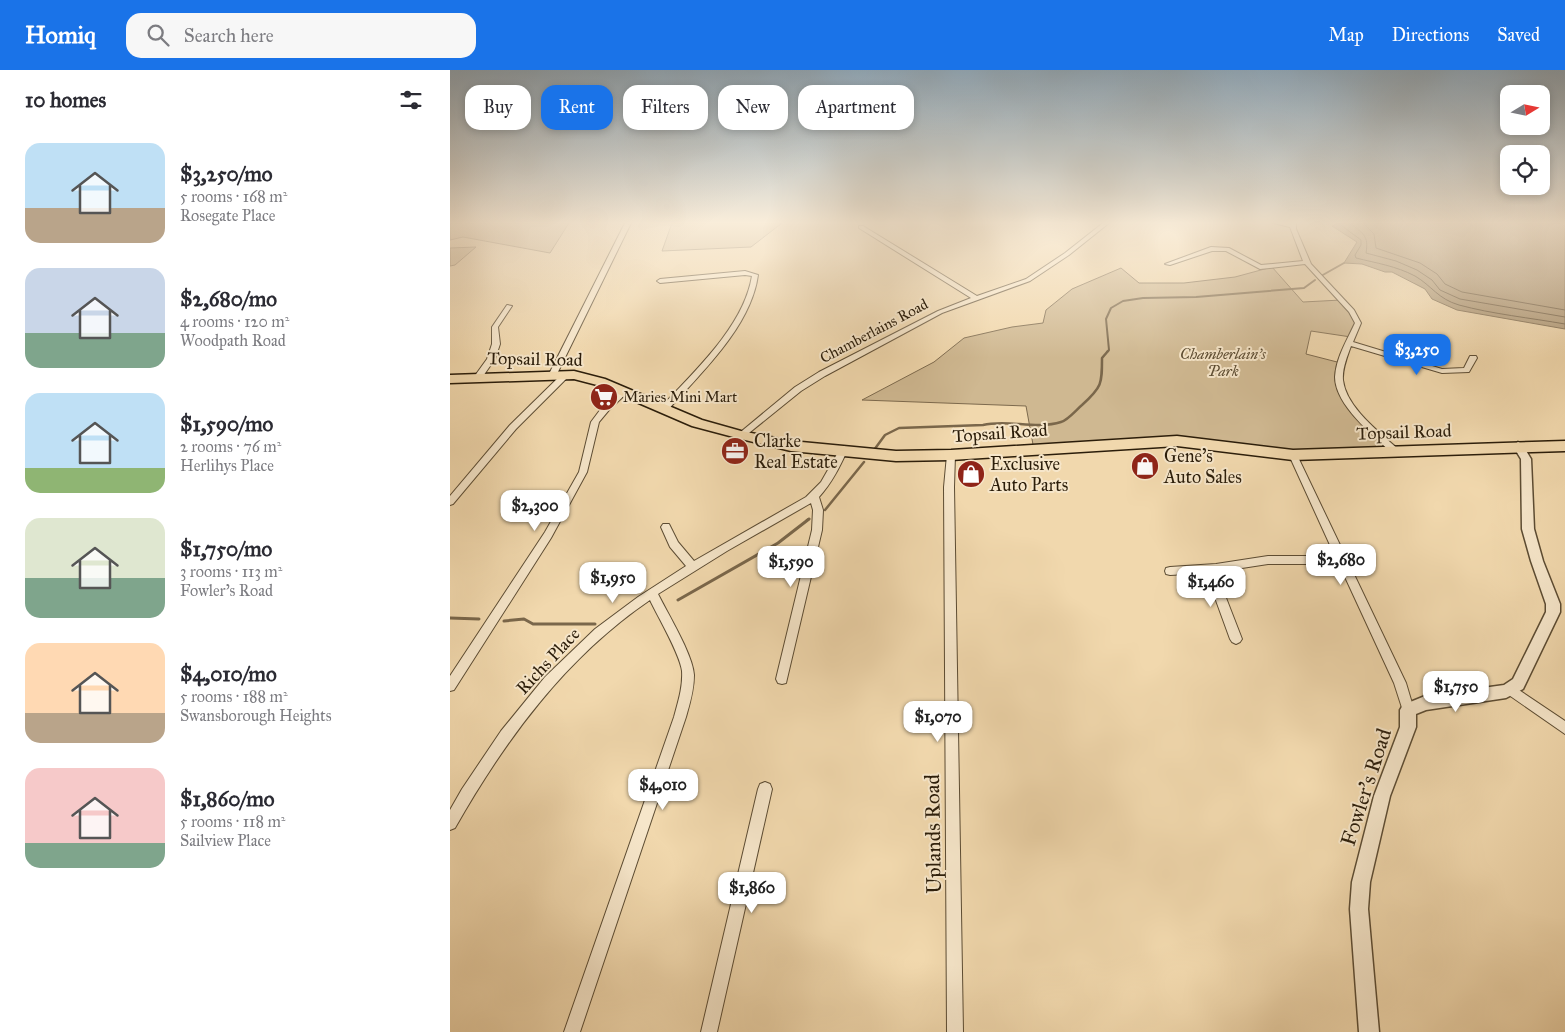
<!DOCTYPE html>
<html lang="en">
<head>
<meta charset="utf-8">
<style>
	body { margin:0; font-family:"IM FELL Great Primer",serif; background:#f7f7f7; color:#2b2b33; height:100vh; display:flex; flex-direction:column; font-size:19px; white-space:nowrap }
	* { box-sizing:border-box; margin:0 }
	p { font-size:16px; color:#7c7c81 }
	.icon { flex:none; width:28px; height:28px; fill:none; stroke:currentColor; stroke-width:2; stroke-linecap:round; stroke-linejoin:round }
	.map { position:relative; flex:1; overflow:hidden }
	.details { display:flex; flex-direction:column; background:#fff; width:450px }
	.details>* { flex:none }
	.guide { position:absolute; left:15px; top:15px; width:475px; height:45px; display:flex; gap:10px }
	.needle { width:32px; rotate:80deg }
	.controls { position:absolute; left:1050px; top:15px; display:grid; gap:10px }
	.controls a { display:grid; place-items:center; width:50px; height:50px; border-radius:10px; background:#fff; box-shadow:0 2px 8px #0003; font-size:25px }
	.price { position:absolute; translate:-50% -42px; padding:0 11px; border-radius:10px; background:#fff; color:#222; font-size:16px; line-height:32px; filter:drop-shadow(0 1px 2px #0008) }
	.price::after { content:''; position:absolute; left:50%; top:30px; width:15px; height:11px; margin-left:-8px; background:inherit; clip-path:polygon(0 0,100% 0,50% 100%) }
	.price.active { background:#1a73e8; color:#fff }
	ul { padding:0; list-style:none }
	li { display:flex; align-items:center; gap:15px; height:125px; padding:0 25px }
	li span { display:grid; place-items:center; flex:none; width:140px; height:100px; border-radius:15px; color:#555 }
	li>.icon { margin-inline-start:auto }
	span .icon { width:60px; height:60px; fill:#fffc; stroke-width:1 }
	li b { font-size:21px }
	h2 { display:flex; justify-content:space-between; align-items:center; height:60px; padding:0 25px; font-size:21px }
	.tag { padding:0 18px; border-radius:15px; background:#fff; box-shadow:0 2px 8px #0003; font-size:18px; line-height:45px }
	.tag.active { background:#1a73e8; color:#fff }
	header { display:flex; align-items:center; gap:30px; box-sizing:border-box; height:70px; padding:0 25px; background:#1a73e8; color:#fff }
	header strong { font-size:24px }
	nav { display:flex; gap:28px; margin-inline-start:auto; font-size:18px }
	.search { width:350px; height:45px; background:#f7f7f7; display:flex; align-items:center; gap:12px; box-sizing:border-box; padding:0 18px; border-radius:15px; color:#7c7c81; font-size:19px }
	main { display:flex; flex:1; min-height:0 }
	.map>svg:first-child { display:block }
	.green { fill:#cfb891; stroke:#7d6a4e }
	.water { fill:#ae9876; stroke:#7a674b }
	.lines { fill:none; stroke-linecap:round; stroke-linejoin:round }
	.shore { stroke:#6c5a40; stroke-width:1 }
	.stream-far2 { stroke:#7a674b; stroke-width:2 }
	.stream-far1 { stroke:#7a674b; stroke-width:2.5 }
	.stream { stroke:#7a674b; stroke-width:3 }
	.minor-casing { stroke:#5c4c33; stroke-width:2 }
	.tertiary-casing { stroke:#5c4c33; stroke-width:3 }
	.primary-casing { stroke:#2b1d0a; stroke-width:3 }
	.minor { fill:#f6e6ca; fill-rule:evenodd }
	.tertiary { fill:#f6e6ca; fill-rule:evenodd }
	.primary { fill:#f1d8ad; fill-rule:evenodd }
	.labels { text-anchor:middle; dominant-baseline:central; stroke-width:4; stroke-linejoin:round; paint-order:stroke }
	.far-street-label { font-size:15px; fill:#2b1d0a; stroke:#f6e6ca }
	.far-park-label { font-size:15px; font-style:italic; fill:#5c4c32; stroke:#f6e6ca }
	.far-poi-label { font-size:15px; fill:#2b1d0a; stroke:#f6e6ca; text-anchor:start }
	.street-label { font-size:18px; fill:#2b1d0a; stroke:#f6e6ca }
	.poi-label { font-size:18px; fill:#2b1d0a; stroke:#f6e6ca; text-anchor:start }
	.near-street-label { font-size:21px; fill:#2b1d0a; stroke:#f6e6ca }
</style>
</head>
<body>
<header>
<strong>Homiq</strong>
<div class="search"><svg class="icon" aria-label="search" viewBox="0 0 24 24"><circle cx="10" cy="10" r="6"/><path d="M15 15l6 6"/></svg>Search here</div>
<nav><a>Map</a><a>Directions</a><a>Saved</a></nav>
</header>
<main>
<section class="details">
<h2>10 homes<svg class="icon" aria-label="filters" viewBox="0 0 24 24"><path d="M4 7h16M4 17h16"/><circle cx="9" cy="7" r="2"/><circle cx="15" cy="17" r="2"/></svg></h2>
<ul>
<li><span style="background:linear-gradient(#bfe0f5 65%,#b9a48a 0)"><svg class="icon" aria-label="home" viewBox="0 0 24 24"><path d="M3 11l9-7 9 7M6 9v11h12V9"/></svg></span><div><b>$3,250/mo</b><p>5 rooms · 168 m²</p><p>Rosegate Place</p></div></li>
<li><span style="background:linear-gradient(#c9d6e8 65%,#7fa58c 0)"><svg class="icon" aria-label="home" viewBox="0 0 24 24"><path d="M3 11l9-7 9 7M6 9v11h12V9"/></svg></span><div><b>$2,680/mo</b><p>4 rooms · 120 m²</p><p>Woodpath Road</p></div></li>
<li><span style="background:linear-gradient(#bfe0f5 75%,#8fb573 0)"><svg class="icon" aria-label="home" viewBox="0 0 24 24"><path d="M3 11l9-7 9 7M6 9v11h12V9"/></svg></span><div><b>$1,590/mo</b><p>2 rooms · 76 m²</p><p>Herlihys Place</p></div></li>
<li><span style="background:linear-gradient(#dfe7d0 60%,#7fa58c 0)"><svg class="icon" aria-label="home" viewBox="0 0 24 24"><path d="M3 11l9-7 9 7M6 9v11h12V9"/></svg></span><div><b>$1,750/mo</b><p>3 rooms · 113 m²</p><p>Fowler's Road</p></div></li>
<li><span style="background:linear-gradient(#ffd9b3 70%,#b9a48a 0)"><svg class="icon" aria-label="home" viewBox="0 0 24 24"><path d="M3 11l9-7 9 7M6 9v11h12V9"/></svg></span><div><b>$4,010/mo</b><p>5 rooms · 188 m²</p><p>Swansborough Heights</p></div></li>
<li><span style="background:linear-gradient(#f6c9c9 75%,#7fa58c 0)"><svg class="icon" aria-label="home" viewBox="0 0 24 24"><path d="M3 11l9-7 9 7M6 9v11h12V9"/></svg></span><div><b>$1,860/mo</b><p>5 rooms · 118 m²</p><p>Sailview Place</p></div></li>
</ul>
</section>
<div class="map">
<svg width="1115" height="962" viewBox="0 0 1115 962">
	<rect width="100%" height="100%" fill="#f1d8ad"/>
	<filter id="stains"><feTurbulence type="fractalNoise" baseFrequency=".004" numOctaves="4"/><feColorMatrix values="0 0 0 0 .2 0 0 0 0 .09 0 0 0 0 .02 0 0 0 .5 -.17"/></filter>
	<radialGradient id="worn" r=".72"><stop offset=".6" stop-color="#630" stop-opacity="0"/><stop offset="1" stop-color="#630" stop-opacity=".3"/></radialGradient>
	<path class="green" d="M0,153H119L100,183L13,167L0,170Z
		M222,153H332L301,177L212,181Z
		M26,177L5,195L0,196V178Z
		M822,197L853,232L891,230L908,253L901,267L861,261L856,284L891,293L889,311L897,332L945,381L843,385L727,371L584,380L576,336L412,330L484,292L514,268L562,257L593,253L596,240L622,219L671,198L689,213H734L785,207Z"/>
	<path class="water" d="M888,153H1109L1115,156V259L1007,240L982,229L975,219L942,202H935L912,194L894,193L907,172L882,156Z"/>
	<g class="lines">
		<path class="shore" d="M888,153L911,170V175L905,185L906,188C926,193 946,196 965,206C982,216 988,229 1009,235C1042,244 1081,248 1115,254
			M900,153C913,164 919,165 916,183L946,191L967,200L982,210L990,220L1010,229L1115,247
			M913,153L924,164L926,178L970,193L987,204L995,214L1012,222L1115,240"/>
		<path class="stream-far2" d="M871,206L894,193
			M657,282L659,280L656,249L661,238L673,231L693,228L746,227L854,218L865,210"/>
		<path class="stream-far1" d="M424,380L435,365L449,358L533,355C558,349 586,360 611,352C618,350 626,340 632,335C652,317 652,314 652,288L658,281
			M375,440L414,392
			M357,450L359,449"/>
		<path class="stream" d="M228,530L328,473L359,449
			M0,548L29,549
			M54,551L74,549L83,554H145"/>
		<defs>
			<path id="minor" d="M175,153H181L106,306L102,308H99L98,306Z
				M653,153H659L619,185L580,211L492,243L375,306L351,321L294,367H288L287,365L345,317L369,302L488,241L521,228L409,158V156H413L527,226L576,209L615,183Z
				M823,153H846V159L861,194L904,240L911,253L903,272L992,299L1014,298L1020,286H1026L1027,288L1019,302L992,303L901,276C897,287 892,299 893,310C896,337 929,362 948,379L949,381L948,383H942C923,365 885,335 885,307C886,288 897,270 905,253L899,242L855,194L810,199L776,181H762L720,195L715,194L761,177L779,178L811,195L853,191L840,157Z
				M295,201L308,205C301,257 250,304 216,342H210V338C244,302 294,256 302,206L295,205L210,213L207,211L210,209Z
				M57,235L62,236L48,257L50,274L45,289L31,309H25L24,307L37,289L42,274V257Z
				M113,303H119L120,305L66,359L3,434L0,435V426L60,355Z
				M172,319H178L179,321L159,340L149,352L137,402L101,468L4,620L0,621V606L95,462L129,402L141,352L153,336Z
				M394,376L398,379C390,396 382,413 369,427L373,440L372,460L336,613L332,614L328,613L326,609L362,460L363,440L361,433L277,481L208,524C218,544 243,585 244,605C244,620 240,633 236,647L130,962H114L224,647C228,632 233,617 232,601C230,584 208,547 200,530C115,588 55,670 5,758L0,760V740L12,719L51,661L95,607L145,559L188,527L236,496L220,477L211,457L213,454H219L228,472L244,491L356,427L371,412L391,377Z
				M501,382L505,385L504,417L513,962H497L494,417L497,385Z
				M843,382L847,385L956,613L964,640L962,644L958,646L954,644L944,613L889,494H818L766,502L792,569L790,572L786,574L782,572L780,569L756,503L720,505L716,504L715,501L716,498L720,497L766,494L818,486H885L839,385Z
				M1060,614L1115,651V664L1056,623L1054,619L1056,615Z
				M315,712L320,714L322,719L267,962H251L308,719L310,714Z"/>
			<path id="tertiary" d="M1068,372L1072,374L1081,389L1084,459L1093,491L1110,534V542L1073,619L1056,628L976,640L966,644V657L940,726L920,812L918,839L929,962H909L900,839L902,812L924,726L950,657V640L953,635L975,626L1054,615L1063,609L1096,542V534L1081,491L1072,459L1071,389L1063,376Z"/>
			<path id="primary" d="M124,301L155,309L252,350L291,361L341,371L446,381L501,380L727,366L843,380L1115,371V381L843,390L727,376L501,390L446,391L341,381L291,369L242,356L147,315L124,309L0,313V305Z"/>
		</defs>
		<use href="#minor" class="minor-casing"/>
		<use href="#tertiary" class="tertiary-casing"/>
		<use href="#primary" class="primary-casing"/>
		<use href="#minor" class="minor"/>
		<use href="#tertiary" class="tertiary"/>
		<use href="#primary" class="primary"/>
	</g>
	<linearGradient id="sky" x2="0" y2="1"><stop stop-color="#91a9ba"/><stop offset="0.53" stop-color="#f9edda"/><stop offset="1" stop-color="#f9edda" stop-opacity="0"/></linearGradient>
	<rect width="1115" height="288" fill="url(#sky)"/>
	<defs>
		<symbol id="supermarket-disc" viewBox="-11 -11 22 22"><circle r="9.5" fill="#8f2418" stroke="#f6e6ca"/><path d="M-6-5.5h2.5l.6 2H6L4.5 2H-2.5L-4.4-4H-6ZM-1.5 3.2a1.3 1.3 0 1 0 .1 0ZM3 3.2a1.3 1.3 0 1 0 .1 0Z" fill="#fff"/></symbol>
		<symbol id="office-disc" viewBox="-11 -11 22 22"><circle r="9.5" fill="#8f2418" stroke="#f6e6ca"/><path d="M-6-3h4V-5.5h4V-3h4V5H-6ZM-1-4.5V-3h2v-1.5ZM-6 0V1H6V0Z" fill="#fff"/></symbol>
		<symbol id="shop-disc" viewBox="-11 -11 22 22"><circle r="9.5" fill="#8f2418" stroke="#f6e6ca"/><path d="M-5-2.5h2.3a2.7 3.5 0 0 1 5.4 0H5L5.5 6h-11ZM-1.5-2.5h3a1.5 2.3 0 0 0-3 0Z" fill="#fff"/></symbol>
	</defs>
	<g fill-rule="evenodd">
		<use href="#supermarket-disc" x="138" y="311" width="32" height="32"/>
		<use href="#office-disc" x="269" y="365" width="32" height="32"/>
		<use href="#shop-disc" x="679" y="380" width="32" height="32"/>
		<use href="#shop-disc" x="505" y="388" width="32" height="32"/>
	</g>
	<g class="labels">
		<g class="far-street-label">
			<text transform="translate(424 261) rotate(-28)">Chamberlains Road</text>
		</g>
		<g class="far-park-label">
			<text x="773" y="284">Chamberlain's<tspan x="773" dy="17">Park</tspan></text>
		</g>
		<g class="far-poi-label">
			<text x="173" y="327">Maries Mini Mart</text>
		</g>
		<g class="street-label">
			<text transform="translate(85 289) rotate(1)">Topsail Road</text>
			<text transform="translate(954 362) rotate(-2)">Topsail Road</text>
			<text transform="translate(550 363) rotate(-4)">Topsail Road</text>
			<text transform="translate(98 591) rotate(-47)">Richs Place</text>
		</g>
		<g class="poi-label">
			<text x="304" y="371">Clarke<tspan x="304" dy="21">Real Estate</tspan></text>
			<text x="714" y="386">Gene's<tspan x="714" dy="21">Auto Sales</tspan></text>
			<text x="540" y="394">Exclusive<tspan x="540" dy="21">Auto Parts</tspan></text>
		</g>
		<g class="near-street-label">
			<text transform="translate(916 717) rotate(-72)">Fowler's Road</text>
			<text transform="translate(483 764) rotate(-91)">Uplands Road</text>
		</g>
	</g>
	<rect width="100%" height="100%" filter="url(#stains)"/>
	<rect width="100%" height="100%" fill="url(#worn)"/>
</svg>
<div class="controls">
<a><svg class="needle" viewBox="-14 -14 28 28"><path d="M0-13l5 13h-10z" fill="#e53935"/><path d="M0 13l5-13h-10z" fill="#7c7c81"/></svg></a>
<a><svg class="icon" aria-label="locate" viewBox="0 0 24 24"><circle cx="12" cy="12" r="6"/><path d="M12 2v4M12 18v4M2 12h4M18 12h4"/></svg></a>
</div>
<b class="price active" style="left:967px;top:306px">$3,250</b>
<b class="price" style="left:85px;top:462px">$2,300</b>
<b class="price" style="left:891px;top:516px">$2,680</b>
<b class="price" style="left:341px;top:518px">$1,590</b>
<b class="price" style="left:163px;top:534px">$1,950</b>
<b class="price" style="left:761px;top:538px">$1,460</b>
<b class="price" style="left:1006px;top:643px">$1,750</b>
<b class="price" style="left:488px;top:673px">$1,070</b>
<b class="price" style="left:213px;top:741px">$4,010</b>
<b class="price" style="left:302px;top:844px">$1,860</b>
<div class="guide">
<a class="tag">Buy</a>
<a class="tag active">Rent</a>
<a class="tag">Filters</a>
<a class="tag">New</a>
<a class="tag">Apartment</a>
</div>
</div>
</main>
</body>
</html>
